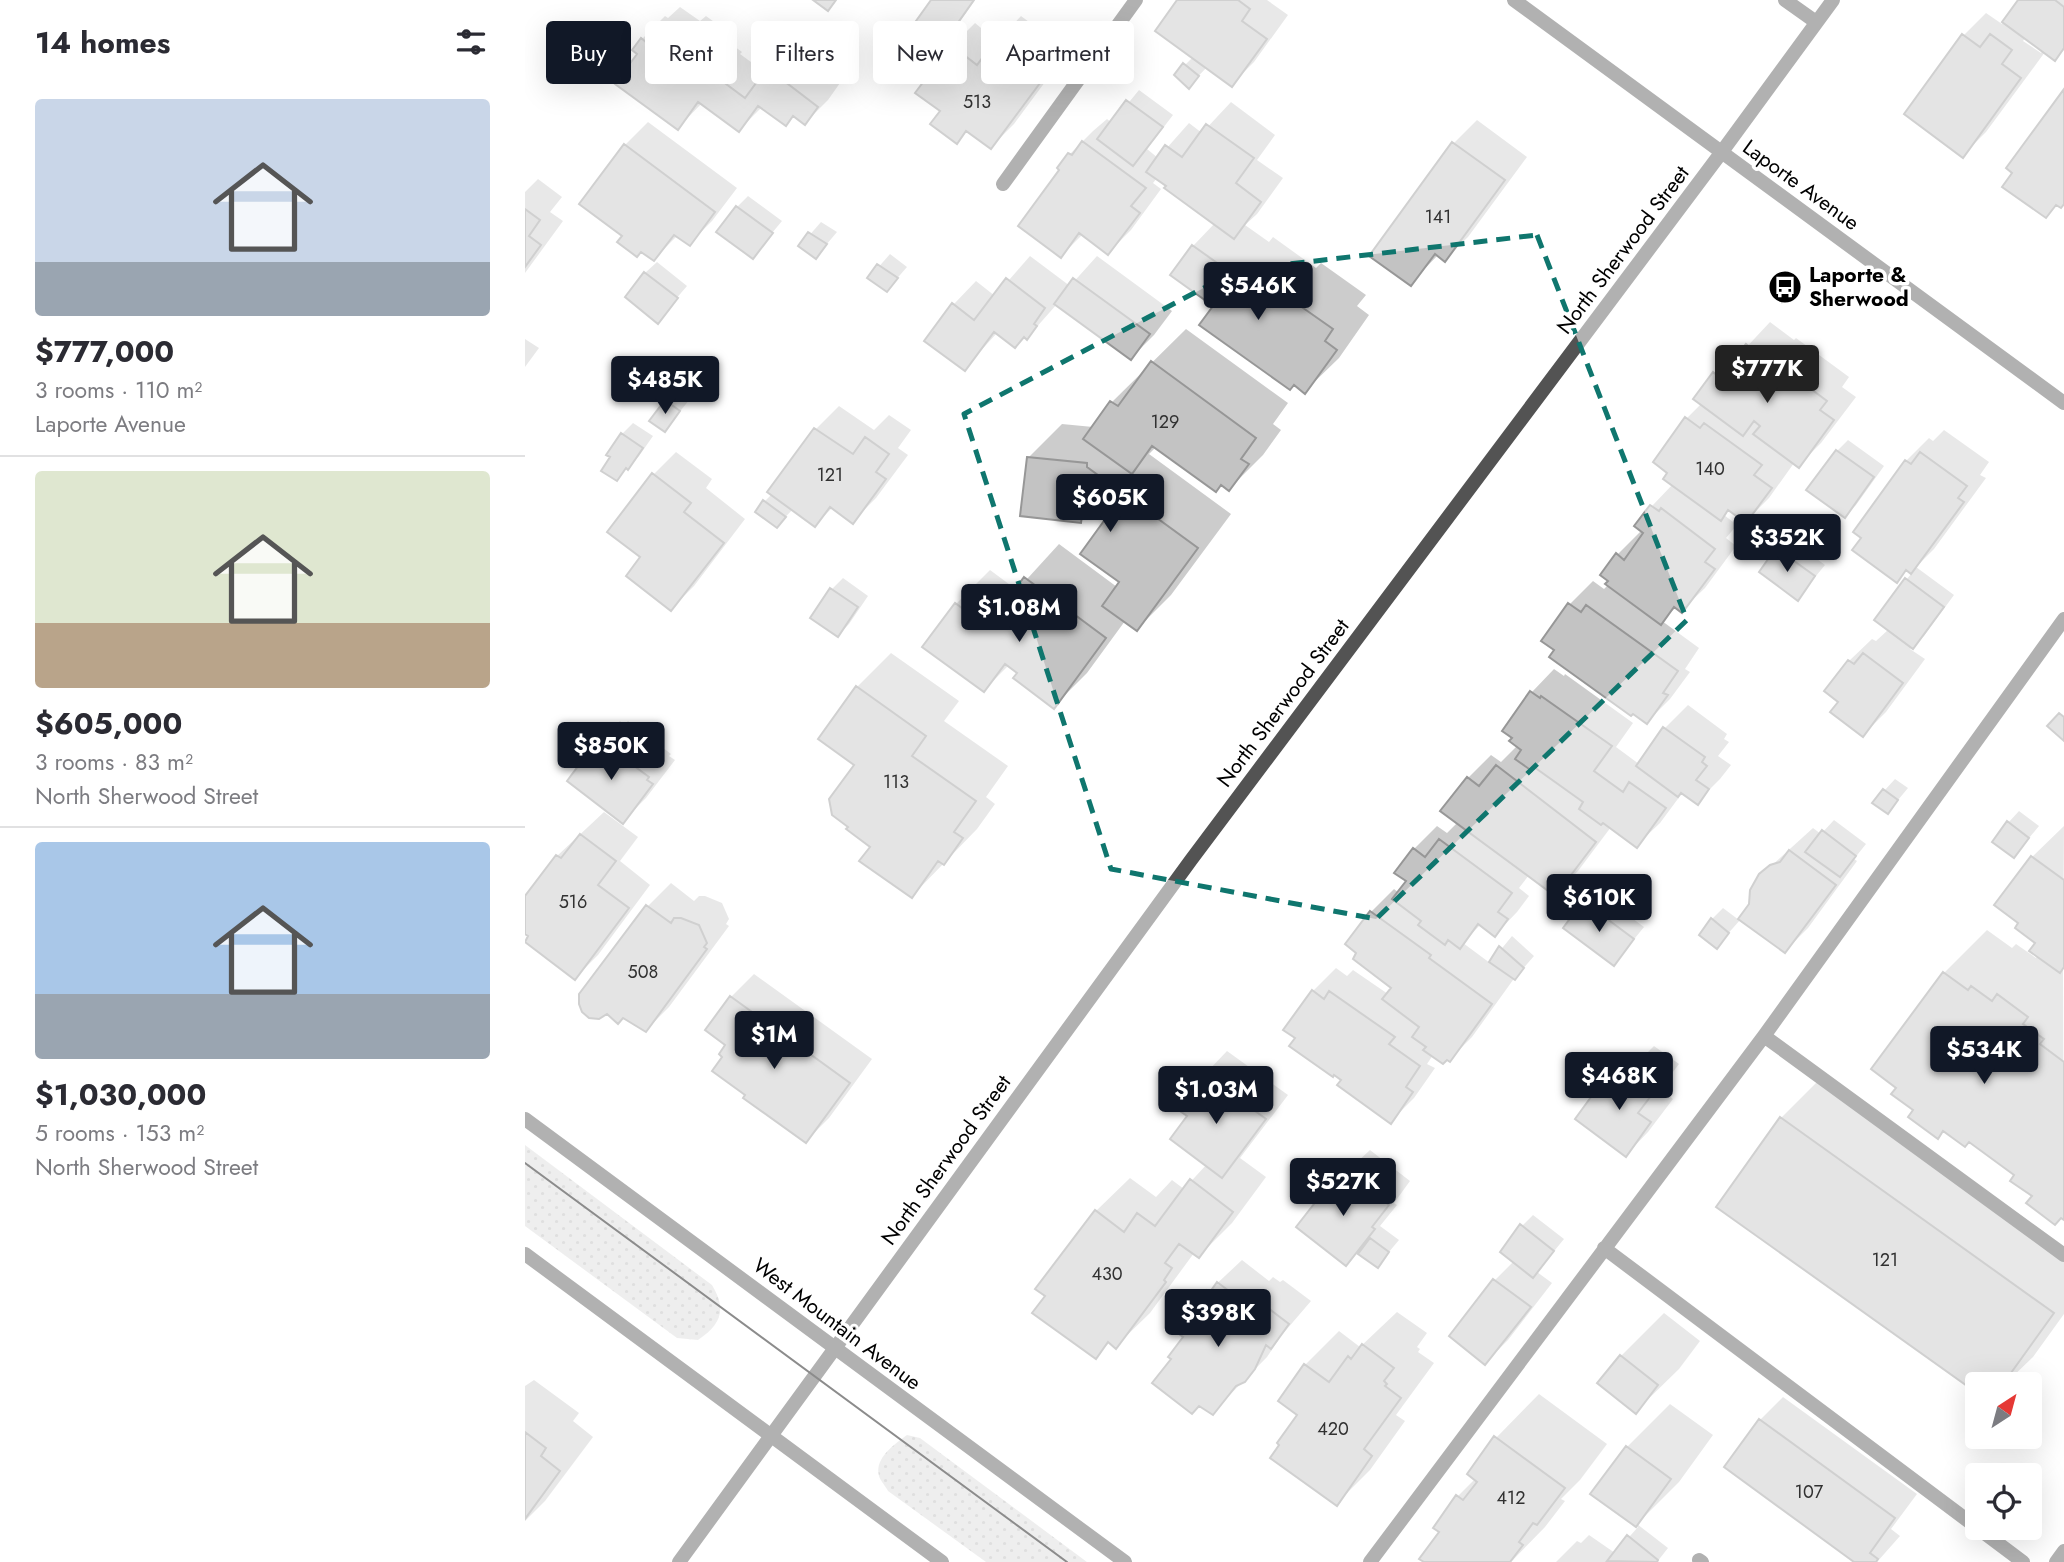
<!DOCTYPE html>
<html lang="en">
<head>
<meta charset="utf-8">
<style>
	body { margin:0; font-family:Jost,sans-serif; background:#f2f2f3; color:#2b2b33; height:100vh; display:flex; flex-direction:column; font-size:26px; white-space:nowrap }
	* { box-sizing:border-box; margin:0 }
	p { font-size:23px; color:#7c7c81 }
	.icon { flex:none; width:38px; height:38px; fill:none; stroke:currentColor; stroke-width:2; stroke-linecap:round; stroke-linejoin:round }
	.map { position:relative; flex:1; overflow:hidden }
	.side { display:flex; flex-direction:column; background:#fff; width:525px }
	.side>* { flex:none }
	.hud { position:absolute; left:21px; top:21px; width:665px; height:63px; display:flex; gap:14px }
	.needle { width:46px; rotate:36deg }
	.fabs { position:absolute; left:1440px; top:1372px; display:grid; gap:14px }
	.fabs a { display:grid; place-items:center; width:77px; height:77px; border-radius:7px; background:#fff; box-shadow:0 7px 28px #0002; font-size:35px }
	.price { position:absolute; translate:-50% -60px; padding:0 16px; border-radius:7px; background:#111827; color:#fff; font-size:23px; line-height:46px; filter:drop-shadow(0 2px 4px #0008) }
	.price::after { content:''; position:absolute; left:50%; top:42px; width:21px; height:16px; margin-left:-10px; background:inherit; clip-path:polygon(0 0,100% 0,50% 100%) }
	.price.current { background:#222; color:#fff }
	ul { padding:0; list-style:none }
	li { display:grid; align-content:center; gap:14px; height:371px; padding:0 35px }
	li+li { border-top:2px solid #e1e1e2 }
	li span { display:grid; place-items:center; height:217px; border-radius:7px; color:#555 }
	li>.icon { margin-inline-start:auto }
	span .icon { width:126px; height:126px; fill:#fffc; stroke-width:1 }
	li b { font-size:30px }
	h2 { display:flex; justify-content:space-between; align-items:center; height:84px; padding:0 35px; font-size:30px }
	.chip { padding:0 24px; border-radius:7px; background:#fff; box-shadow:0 7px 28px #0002; font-size:24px; line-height:63px }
	.chip.current { background:#111827; color:#fff }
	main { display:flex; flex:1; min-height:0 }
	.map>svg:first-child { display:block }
	.grass { fill:url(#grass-dots) }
	.shadow { fill:#0003; fill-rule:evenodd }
	.building { fill:#c3c3c3; stroke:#979797; stroke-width:2 }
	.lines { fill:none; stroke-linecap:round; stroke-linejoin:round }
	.service { stroke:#535353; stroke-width:14 }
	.minor { stroke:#535353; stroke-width:14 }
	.tertiary { stroke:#535353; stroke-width:14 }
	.tram { stroke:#000; stroke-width:2 }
	.marked { fill:none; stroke:#0f766e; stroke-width:5; stroke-dasharray:14 9; stroke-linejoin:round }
	.labels { text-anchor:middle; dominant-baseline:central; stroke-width:7; stroke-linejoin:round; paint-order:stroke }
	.number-label { font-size:18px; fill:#313131 }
	.street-label { font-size:21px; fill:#000; stroke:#fff }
	.poi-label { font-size:21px; font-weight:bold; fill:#000; stroke:#fff; text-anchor:start }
</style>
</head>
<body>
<main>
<section class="side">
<h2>14 homes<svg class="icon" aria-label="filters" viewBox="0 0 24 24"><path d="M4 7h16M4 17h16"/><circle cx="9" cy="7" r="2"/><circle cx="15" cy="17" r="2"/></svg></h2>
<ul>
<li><span style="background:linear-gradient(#c9d6e8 75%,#9aa5b1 0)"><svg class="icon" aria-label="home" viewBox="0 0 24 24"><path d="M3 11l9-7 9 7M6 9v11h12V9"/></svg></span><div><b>$777,000</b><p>3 rooms · 110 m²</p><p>Laporte Avenue</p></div></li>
<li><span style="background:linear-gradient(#dfe7d0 70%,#b9a48a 0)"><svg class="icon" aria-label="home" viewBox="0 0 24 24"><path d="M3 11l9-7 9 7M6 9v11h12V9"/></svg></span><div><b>$605,000</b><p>3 rooms · 83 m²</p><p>North Sherwood Street</p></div></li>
<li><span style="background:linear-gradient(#a9c7e8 70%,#9aa5b1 0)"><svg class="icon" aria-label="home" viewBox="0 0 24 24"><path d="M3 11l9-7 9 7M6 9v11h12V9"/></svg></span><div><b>$1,030,000</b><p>5 rooms · 153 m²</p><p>North Sherwood Street</p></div></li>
</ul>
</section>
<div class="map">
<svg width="1539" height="1562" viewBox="0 0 1539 1562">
	<defs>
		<pattern id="grass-dots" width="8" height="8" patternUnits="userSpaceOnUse" patternTransform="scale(1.75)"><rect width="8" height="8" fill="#dadada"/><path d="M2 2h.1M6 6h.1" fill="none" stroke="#b9b9b9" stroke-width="1.8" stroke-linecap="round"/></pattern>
	</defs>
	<rect width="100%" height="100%" fill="#fff"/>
	<path class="grass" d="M0,1145L187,1285C202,1310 196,1324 173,1340L152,1338L0,1226Z
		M382,1435L395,1438L562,1562H461L363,1491C361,1487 355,1480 354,1476C349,1458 370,1444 382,1435Z"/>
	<path class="shadow" d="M408,0H450L431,27L419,39Z
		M654,0H742L763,15L729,62L706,85L682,67L664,86L660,65L668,57Z
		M1495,0H1539V50L1530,59L1520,52L1461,132L1438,155V36L1461,13L1477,24ZM1500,38L1518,50L1516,53L1498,41Z
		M155,7L175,21L181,16L203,32L198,38L217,52L215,54L241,73L267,46L315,83L303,100L280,123L269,115L261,124L237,107L214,130L177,103L153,128L114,53L117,39L140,16L143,18Z
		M496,16L543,51L489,124L466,147L443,130L432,141L417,111L427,46L450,23L472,41Z
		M614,90L648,115L622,149L633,158L664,123L677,133L706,102L750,135L732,160L758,178L732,214L720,225L744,242L748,237L791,268L796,263L841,295L832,306L844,315L814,358L780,391L690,305L648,274L668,246L690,223L632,178L628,183L636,189L606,230L583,253L558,234L536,256L537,170L535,168L545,154L568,131L582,119L587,123Z
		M952,120L1002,157L943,237L920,259L913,255L885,284L847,256L929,143Z
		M123,122L212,188L187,221L164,244L153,235L129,259L57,204L100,145Z
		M13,179L37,197L25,212L38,221L0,273V192Z
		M223,196L257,221L227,257L212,207Z
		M296,222L312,232L291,257L275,246Z
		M365,254L382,267L362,290L344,278Z
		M505,256L545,286L572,256L647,311L629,335L606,358L532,304L502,338L500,336L490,346L472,333L439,369L429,304L451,281L470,296Z
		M132,262L162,286L132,321L120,273Z
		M1245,322L1269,340L1271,338L1324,377L1317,387L1331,397L1296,443L1273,466L1269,463L1244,498L1221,521L1205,509L1199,515L1212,525L1201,538L1211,546L1180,588L1157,610L1152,606L1137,621L1174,648L1160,669L1165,672L1145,699L1122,722L1019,641L1045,604L1068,581L1079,589L1084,584L1092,555L1117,530L1112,526L1127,506L1148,484L1144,472L1162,418L1177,403L1189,373L1212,350L1216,353Z
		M661,329L763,403L748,424L756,430L738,455L704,489L631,447L624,454L706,514L646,595L612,629L600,621L562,673L529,706L484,665L459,690L431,604L465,570L492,590L534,544L592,587L596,582L584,517L569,507L556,521L503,458L537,424L568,427L587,402Z
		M0,339L14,348L0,367Z
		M152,390L165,399L140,430L141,401Z
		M314,406L349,430L364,415L386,430L373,448L383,455L351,498L328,521L308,507L290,525L268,509L252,526L239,502L247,494L244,492L291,429Z
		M108,423L128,436L114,456L91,479L97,434Z
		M1419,430L1464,462L1455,475L1461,478L1409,549L1391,567L1429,595L1399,636L1385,649L1400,659L1361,712L1338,735L1315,701L1324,661L1347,639L1351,641L1364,629L1381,580L1387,573L1383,569L1372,580L1381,461L1404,438L1408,441Z
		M1323,440L1359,466L1331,505L1320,516L1284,490L1312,451Z
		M151,452L187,479L181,488L220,519L169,586L146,609L118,557L128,475Z
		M1264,538L1300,565L1273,598L1253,549Z
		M318,578L343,596L324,624L313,635L307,589Z
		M366,653L434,701L419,721L483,766L461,797L470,804L452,829L387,896L347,846L331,765L295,738L332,687Z
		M1029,669L1039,676L1040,674L1108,723L1091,747L1114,764L1140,728L1163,705L1202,734L1199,739L1204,742L1193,756L1206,765L1195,779L1172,802L1158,792L1135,823L1112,845L1086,827L1053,871L1030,894L1004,875L994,888L1004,896L992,912L970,935L956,924L938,943L965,963L987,936L1009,956L988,980L947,1037L924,1060L908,1055L902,1064L910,1068L889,1098L866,1121L772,1038L788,991L811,968L822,976L828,970L863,994L868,987L846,912L869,889L874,893L883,881L872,873L889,849L912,826L922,833L933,822L943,778L966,755L976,762L993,745L1007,692Z
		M95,721L99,725L103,721L146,754L144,756L150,760L121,798L98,821L72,744Z
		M1370,779L1383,788L1363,812L1359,791Z
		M1494,811L1514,826L1489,856L1483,823Z
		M79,812L113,837L95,861L125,885L73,955L50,978L0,932V899L32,856Z
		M1309,820L1341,844L1329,859L1332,861L1283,928L1260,951L1216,919L1192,946L1187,919L1198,908L1214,920L1226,905L1234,877L1288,828L1296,834Z
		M1539,826L1538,967L1539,1218L1509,1196L1491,1175L1444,1141L1419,1130L1412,1137L1419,973L1462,930L1487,948L1491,944L1511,958L1513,955L1507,857Z
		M146,883L169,901L174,896H180L197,903L204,919L201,924L204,926L144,1007L121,1030L123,906Z
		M1071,891L1119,927L1089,964L1059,902Z
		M229,974L347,1059L304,1118L281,1141L222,1094L199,1057L203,1045L206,997Z
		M1129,1046L1154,1064L1135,1089L1148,1099L1123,1132L1101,1155L1052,1119L1075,1087L1098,1064L1106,1069Z
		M702,1051L763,1095L715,1158L741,1177L707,1223L674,1256L669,1253L625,1313L591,1346L585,1342L570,1357L523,1295L571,1211L605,1178L631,1197L647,1180L659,1189L682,1164L664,1115L654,1108L680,1074Z
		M1299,1075L1539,1246V1314L1508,1357L1480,1384H1452V1391L1194,1206L1256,1118Z
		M845,1150L885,1181L869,1203L872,1205L855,1226L874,1240L853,1265L833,1252L821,1264L801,1191Z
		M1008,1215L1039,1239L1012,1272L1027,1283L983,1340L960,1363L926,1336L970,1280L989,1261L997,1226Z
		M717,1260L744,1281L748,1277L755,1282L758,1280L786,1301L756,1336L742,1357L687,1413L648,1359L660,1337L653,1331L684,1291Z
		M872,1312L902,1333L892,1347L895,1349L893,1352L909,1363L871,1415L880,1421L845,1470L812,1503L774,1414L780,1365L814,1331L835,1347Z
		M1139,1313L1175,1341L1154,1369L1110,1412L1075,1383L1096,1356Z
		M9,1380L54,1413L48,1421L68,1437L20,1501L0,1521V1386Z
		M1014,1394L1082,1444L1055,1480L1036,1499L1040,1501L1020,1527L986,1562H902L932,1497L951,1478L971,1438Z
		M1258,1397L1392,1494L1366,1529L1375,1536L1352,1562H1332L1201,1467L1235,1420Z
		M1145,1404L1188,1435L1154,1482L1112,1524L1143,1548L1132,1562H1031L1052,1541L1056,1543L1064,1535L1090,1553L1113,1527L1068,1494L1102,1447Z"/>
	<path class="building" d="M288,0H311L303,11Z
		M406,0H449L420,41L391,21Z
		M652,0H713L725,9L717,21L742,39L707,87L630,31Z
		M1493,0H1530L1539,7V48L1530,61L1477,22Z
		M131,29L152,44L156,37L181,55L177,62L195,75L193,78L220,98L242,68L293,107L280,125L268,116L261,126L233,106L214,132L173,102L153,130L90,84L112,54L107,50L116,38L121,42Z
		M1437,34L1455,47L1465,34L1487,50L1477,64L1496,78L1438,158L1379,114Z
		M472,38L521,75L466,149L441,131L432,144L405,124L415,111L390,93L426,45L452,65Z
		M658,63L674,76L664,89L649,75Z
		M1539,89V204L1536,208L1531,205L1521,218L1477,187L1487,173L1481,168Z
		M601,100L638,127L608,166L572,139Z
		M681,124L729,158L711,183L736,202L709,239L639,188L641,186L621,172L640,145L657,157Z
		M557,141L621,188L606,206L615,213L583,255L554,233L536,258L493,226L534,170L532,168L543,153L547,155Z
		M927,142L980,180L920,262L910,254L886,286L844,256Z
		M99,144L190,212L165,246L149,235L129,261L116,252L112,257L92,242L97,236L54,204Z
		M211,206L248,233L228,259L191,232Z
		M0,209L15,220L4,236L16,245L0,267Z
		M283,232L302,244L291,259L273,246Z
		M667,245L709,275L713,270L757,301L761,296L808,329L800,341L812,350L780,394L769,385L765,390L674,325L688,306L645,275Z
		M352,264L373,278L362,292L342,278Z
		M119,272L153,298L133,324L100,297Z
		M481,278L520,308L509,324L512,326L502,340L499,337L490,348L469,332L440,371L399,341L427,303L449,320Z
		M548,278L625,334L606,360L529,304Z
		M1221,344L1245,362L1247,360L1302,401L1295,410L1309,420L1274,468L1228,434L1235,426L1229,421L1218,436L1168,399L1188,372L1194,377Z
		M626,361L731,438L716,459L724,464L704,491L696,485L691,492L627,446L607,474L558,439L585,401L593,406Z
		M140,400L155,411L140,432L124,421Z
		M1160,417L1175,428L1179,423L1237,465L1229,475L1247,488L1221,523L1203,510L1196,521L1138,479L1142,473L1128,462Z
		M289,428L328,454L340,437L364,454L351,472L361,479L328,524L305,507L290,527L242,492Z
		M96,433L118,448L103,470L101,468L92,481L76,471L85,457L81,455Z
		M1311,450L1349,477L1320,518L1281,490Z
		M1395,452L1442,486L1433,498L1439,502L1386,574L1381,570L1372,583L1327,550L1336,538L1328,532L1380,460L1386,464Z
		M502,457L562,463V467L673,548L612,631L577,606L594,582L555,554L581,518L559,502L556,523L495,516Z
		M127,473L166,503L159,512L199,543L146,611L101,576L115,557L82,532Z
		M238,500L261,517L252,528L230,512Z
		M1125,505L1134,511L1136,508L1190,549L1180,562L1190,569L1157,613L1149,607L1136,625L1080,584L1083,581L1075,575L1091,553L1099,560L1118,533L1109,526Z
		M1251,548L1290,576L1273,601L1234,572Z
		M499,577L581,638L529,709L488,678L492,673L480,664L459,692L397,647L430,603L463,627Z
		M1380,578L1419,607L1388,649L1349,620Z
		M305,588L333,607L313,637L285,618Z
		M1043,603L1056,612L1061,605L1153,671L1138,693L1143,695L1122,724L1108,714L1106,716L1024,657L1029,650L1016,641Z
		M1338,653L1378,683L1338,737L1305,712L1313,702L1299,691L1323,660L1329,664Z
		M331,686L401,736L387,756L451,801L429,832L438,838L419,865L413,861L387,898L334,861L345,847L321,829L323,827L307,815L304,799L329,765L293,739Z
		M1005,691L1015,698L1016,696L1087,746L1069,771L1098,792L1104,782L1141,808L1112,848L1078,823L1076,825L1054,809L1058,802L1009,767L1007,771L990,759L996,750L984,741L987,738L977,731Z
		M1534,713L1539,717V741L1522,726Z
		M1138,727L1180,757L1177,762L1182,766L1171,780L1184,789L1173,805L1156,793L1153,797L1111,766Z
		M71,742L76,747L78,743L124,777L122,780L128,784L98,824L42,781Z
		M971,765L1071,842L1030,896L915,811L942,777L954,786Z
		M1358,789L1373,800L1363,814L1347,803Z
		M1482,821L1504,838L1489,858L1467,842Z
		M1297,830L1331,856L1315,877L1280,852Z
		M55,834L91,861L73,885L104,908L50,980L0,942L3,936L0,934V896L31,855L36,858Z
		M914,839L987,893L973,912L983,919L970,937L953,924L935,949L923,940L920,945L893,925L896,921L867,899L881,881L869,873L888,848L900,857Z
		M1264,850L1311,885L1260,953L1213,919L1224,904L1225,890L1234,874L1245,865L1255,862Z
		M1506,856L1539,880V967L1535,973L1504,951L1510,943L1490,928L1493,923L1469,905Z
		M1058,901L1109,939L1089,966L1038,928Z
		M121,905L146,923L149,918H156L174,925L182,943L179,947L182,949L121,1032L98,1018L93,1024L82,1014L74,1019L64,1018L57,1012L54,1004V994Z
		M845,911L906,955L904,958L967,1004L925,1062L922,1060L918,1064L898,1050L901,1047L887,1037L894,1027L857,999L866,988L828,959L831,953L820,944Z
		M1186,918L1204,933L1192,949L1174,935Z
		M974,946L999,968L990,980L964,962Z
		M1418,972L1443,990L1446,986L1467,1001L1472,994L1503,1017L1498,1024L1519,1039L1515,1044L1539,1062V1220L1536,1218L1530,1225L1501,1203L1507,1196L1485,1181L1489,1175L1444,1142L1440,1147L1418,1131L1413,1139L1383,1117L1388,1110L1366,1094L1371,1088L1346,1069Z
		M787,990L799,999L804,991L870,1037L864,1044L895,1066L881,1087L888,1092L866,1124L812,1085L816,1080L809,1075L808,1077L764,1046L770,1038L758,1030Z
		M205,996L325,1083L281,1143L218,1098L220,1095L187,1071L197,1057L194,1054L200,1045L180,1030Z
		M1105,1068L1132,1088L1113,1113L1126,1122L1101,1157L1050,1119L1074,1086L1086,1094Z
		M678,1073L741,1119L697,1178L645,1139L662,1116L652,1109Z
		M1255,1117L1529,1313L1478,1384H1452V1393L1191,1207Z
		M821,1171L864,1205L847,1227L850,1229L821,1266L771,1227L800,1190L804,1193Z
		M665,1179L708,1212L674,1258L654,1244L640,1263L647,1268L639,1280L641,1282L591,1349L583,1342L571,1359L507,1313L520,1296L510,1289L570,1210L599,1232L612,1213L630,1226Z
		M995,1224L1029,1251L1008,1278L975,1252Z
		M845,1238L864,1252L853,1268L833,1254Z
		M968,1279L1006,1307L960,1365L924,1336Z
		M692,1282L720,1303L724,1299L732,1305L734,1301L764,1324L746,1349L741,1345L730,1369L720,1382L711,1386L688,1415L674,1406L667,1414L627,1383L646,1359L643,1357L658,1337L650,1331L682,1290L685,1292Z
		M837,1344L869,1368L859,1381L862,1384L860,1386L876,1398L839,1449L847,1456L812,1506L745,1458L754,1445L752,1443L772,1415L753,1401L779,1364L804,1382L823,1356L826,1359Z
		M1095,1355L1133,1385L1111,1414L1072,1383Z
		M1234,1419L1370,1518L1345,1553L1353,1559L1351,1562H1329L1199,1467Z
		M0,1432L21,1448L16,1456L35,1471L0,1519Z
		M969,1436L1040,1488L1012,1525L1008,1523L994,1542L998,1545L985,1562H899L894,1559L914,1532L908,1528L931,1495L938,1500L952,1482L942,1474Z
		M1101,1446L1146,1479L1111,1527L1065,1494Z
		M1102,1535L1133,1560L1132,1562L1082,1561Z"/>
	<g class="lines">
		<path class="service" d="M1260,0L1291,22
			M478,184L611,0
			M1239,1036L1539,1255
			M1079,1248L1498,1562
			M1174,1560L1177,1562
			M845,1562L1239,1036L1539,619"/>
		<path class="minor" d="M154,1562L666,860L1196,153L1308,0
			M1531,1562L1539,1551"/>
		<path class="tertiary" d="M989,0L1539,403
			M0,1119L600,1562
			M0,1254L417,1562"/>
		<path class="tram" d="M0,1163L542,1562"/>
	</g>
	<path d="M0 0H1539V1562H0ZM1012,235L1162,620L851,919L586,869L439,414L713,270Z" fill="#fff" fill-opacity=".55" fill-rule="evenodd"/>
	<path class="marked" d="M1012,235L1162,620L851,919L586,869L439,414L713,270Z"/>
	<defs>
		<symbol id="bus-disc" viewBox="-11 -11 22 22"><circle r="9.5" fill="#000" stroke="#fff"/><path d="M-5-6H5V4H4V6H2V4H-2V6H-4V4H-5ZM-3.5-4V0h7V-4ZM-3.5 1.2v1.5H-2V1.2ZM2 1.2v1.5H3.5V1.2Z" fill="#fff"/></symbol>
	</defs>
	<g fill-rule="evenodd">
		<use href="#bus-disc" x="1241" y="268" width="38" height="38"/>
	</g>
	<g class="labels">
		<g class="number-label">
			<text x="452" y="102">513</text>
			<text x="913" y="217">141</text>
			<text x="640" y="422">129</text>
			<text x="1185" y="469">140</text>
			<text x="305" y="475">121</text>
			<text x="371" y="782">113</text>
			<text x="48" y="902">516</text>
			<text x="118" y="972">508</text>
			<text x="1360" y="1260">121</text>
			<text x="582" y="1274">430</text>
			<text x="808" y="1429">420</text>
			<text x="1284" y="1492">107</text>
			<text x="986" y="1498">412</text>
		</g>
		<g class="street-label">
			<text transform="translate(1276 185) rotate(36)">Laporte Avenue</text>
			<text transform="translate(1098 250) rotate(-53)">North Sherwood Street</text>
			<text transform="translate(758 703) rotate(-53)">North Sherwood Street</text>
			<text transform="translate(421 1160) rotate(-54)">North Sherwood Street</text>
			<text transform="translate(312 1324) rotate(37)">West Mountain Avenue</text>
		</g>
		<g class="poi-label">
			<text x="1284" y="275">Laporte &amp;<tspan x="1284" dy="24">Sherwood</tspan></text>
		</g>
	</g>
</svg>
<div class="fabs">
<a><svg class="needle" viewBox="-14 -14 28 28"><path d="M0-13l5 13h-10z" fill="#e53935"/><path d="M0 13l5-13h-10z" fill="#7c7c81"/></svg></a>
<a><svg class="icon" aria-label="locate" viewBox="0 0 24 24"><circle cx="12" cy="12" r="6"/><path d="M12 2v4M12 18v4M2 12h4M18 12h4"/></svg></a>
</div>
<b class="price" style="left:733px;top:322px">$546K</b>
<b class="price current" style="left:1242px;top:405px">$777K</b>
<b class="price" style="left:140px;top:416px">$485K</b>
<b class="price" style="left:585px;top:534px">$605K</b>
<b class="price" style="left:1262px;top:574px">$352K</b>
<b class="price" style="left:494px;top:644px">$1.08M</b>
<b class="price" style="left:86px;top:782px">$850K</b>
<b class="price" style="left:1074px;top:934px">$610K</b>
<b class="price" style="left:249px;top:1071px">$1M</b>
<b class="price" style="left:1459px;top:1086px">$534K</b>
<b class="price" style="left:1094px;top:1112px">$468K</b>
<b class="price" style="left:691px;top:1126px">$1.03M</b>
<b class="price" style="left:818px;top:1218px">$527K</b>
<b class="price" style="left:693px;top:1349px">$398K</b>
<div class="hud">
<a class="chip current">Buy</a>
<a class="chip">Rent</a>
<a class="chip">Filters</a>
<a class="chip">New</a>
<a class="chip">Apartment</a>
</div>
</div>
</main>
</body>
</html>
